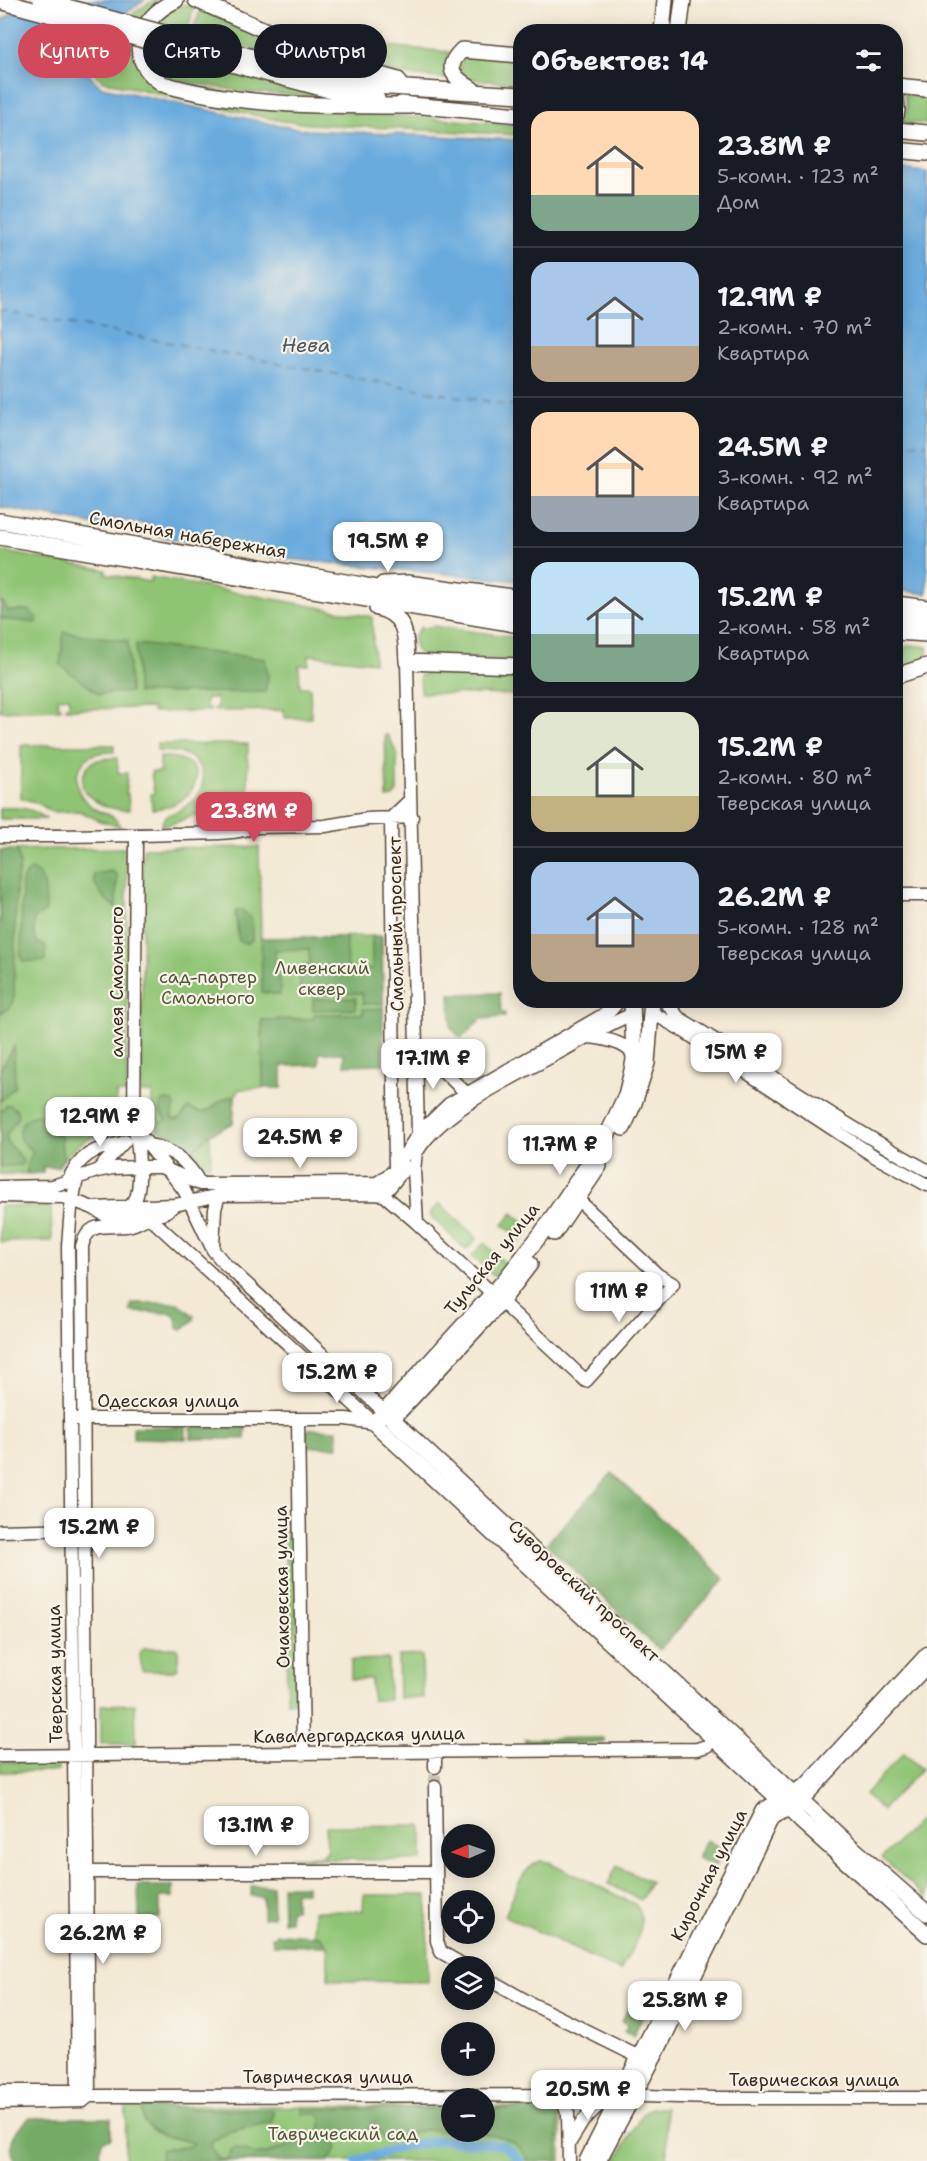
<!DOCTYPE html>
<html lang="ru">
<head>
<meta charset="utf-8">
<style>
	body { margin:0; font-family:"Shantell Sans",sans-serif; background:#20242c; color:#f1f3f6; height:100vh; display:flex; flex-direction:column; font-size:22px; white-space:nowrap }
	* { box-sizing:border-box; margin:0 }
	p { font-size:20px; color:#9ea1a6 }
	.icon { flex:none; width:33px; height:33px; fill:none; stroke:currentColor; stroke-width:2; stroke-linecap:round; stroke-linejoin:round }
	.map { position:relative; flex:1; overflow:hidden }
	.details { position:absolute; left:513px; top:24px; width:390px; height:984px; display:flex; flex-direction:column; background:#171b24; border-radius:24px; box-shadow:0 3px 15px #0003 }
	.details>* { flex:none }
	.top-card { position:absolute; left:18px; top:24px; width:405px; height:54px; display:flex; gap:12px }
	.needle { width:39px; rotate:268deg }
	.fabs { position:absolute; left:441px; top:1824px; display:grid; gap:12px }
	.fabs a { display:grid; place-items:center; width:54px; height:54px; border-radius:50%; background:#171b24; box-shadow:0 3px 15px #0003; font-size:30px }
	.price { position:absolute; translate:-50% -51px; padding:0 14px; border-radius:12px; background:#fff; color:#222; font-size:20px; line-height:39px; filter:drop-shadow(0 2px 3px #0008) }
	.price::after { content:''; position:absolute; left:50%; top:36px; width:18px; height:14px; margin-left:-9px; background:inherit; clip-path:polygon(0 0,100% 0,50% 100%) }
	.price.on { background:#d1495b; color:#fff }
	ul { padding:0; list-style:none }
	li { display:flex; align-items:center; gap:18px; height:150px; padding:0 18px }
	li+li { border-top:2px solid #363941 }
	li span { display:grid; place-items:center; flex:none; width:168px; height:120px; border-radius:18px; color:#555 }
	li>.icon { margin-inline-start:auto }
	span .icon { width:72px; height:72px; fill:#fffc; stroke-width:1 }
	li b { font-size:26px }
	h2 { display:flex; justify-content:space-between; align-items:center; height:72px; padding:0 18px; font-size:26px }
	.tag { padding:0 21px; border-radius:27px; background:#171b24; box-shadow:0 3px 15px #0003; font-size:21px; line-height:54px }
	.tag.on { background:#d1495b; color:#fff }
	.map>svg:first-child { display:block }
	.green { fill:#90c475; stroke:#66774a; stroke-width:1.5 }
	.forest { fill:#74aa66; stroke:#586a42; stroke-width:1.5 }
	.water { fill:#6aabde; stroke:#526a7e; stroke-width:1.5 }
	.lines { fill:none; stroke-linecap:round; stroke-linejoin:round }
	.canal { stroke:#6aabde; stroke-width:9 }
	.ferry { stroke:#4b5761; stroke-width:1.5; stroke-dasharray:8 6; stroke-linecap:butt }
	.minor-tunnel { stroke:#cec3b0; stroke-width:12; stroke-dasharray:12 6; stroke-linecap:butt }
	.minor-casing { stroke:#574739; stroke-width:15 }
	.major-casing { stroke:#574739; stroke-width:18 }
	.minor { stroke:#fff; stroke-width:12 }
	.major { stroke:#fff; stroke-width:15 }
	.major-bridge-casing { stroke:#574739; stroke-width:18; stroke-linecap:butt }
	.major-bridge { stroke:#fff; stroke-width:15 }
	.labels { text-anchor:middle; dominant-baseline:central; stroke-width:4.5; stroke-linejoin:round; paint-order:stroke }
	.street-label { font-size:18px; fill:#3b2a1e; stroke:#f7f3e8 }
	.park-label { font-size:18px; fill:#545838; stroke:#f7f3e8 }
	.water-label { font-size:20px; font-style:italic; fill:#4b5761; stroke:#f7f3e8 }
</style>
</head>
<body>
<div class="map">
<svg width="927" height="2161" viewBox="0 0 927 2161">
	<rect width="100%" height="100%" fill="#f7f3e8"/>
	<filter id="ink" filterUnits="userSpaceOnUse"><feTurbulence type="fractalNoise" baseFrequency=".0167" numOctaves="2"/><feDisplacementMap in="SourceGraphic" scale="12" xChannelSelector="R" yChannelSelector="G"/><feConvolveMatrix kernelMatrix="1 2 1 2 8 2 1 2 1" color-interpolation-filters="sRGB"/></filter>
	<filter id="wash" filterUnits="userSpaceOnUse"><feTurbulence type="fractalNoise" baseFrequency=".008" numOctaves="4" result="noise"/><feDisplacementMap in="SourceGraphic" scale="24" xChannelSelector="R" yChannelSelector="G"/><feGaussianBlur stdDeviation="1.35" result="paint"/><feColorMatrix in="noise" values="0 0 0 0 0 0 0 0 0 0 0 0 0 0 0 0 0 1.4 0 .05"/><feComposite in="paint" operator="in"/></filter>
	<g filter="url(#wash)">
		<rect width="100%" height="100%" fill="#f3e9d4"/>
		<path class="green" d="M154,0H159L140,19L145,77L310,109L520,125V135L309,124L282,121L103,81C63,53 133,14 154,0Z
			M183,5L194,6L187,32L153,23L175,7Z
			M201,8L346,74L192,33Z
			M298,38L449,52L446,65L449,79L397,74L346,60Z
			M145,47L338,98L246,92L176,80C157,75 151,65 145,47Z
			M464,56L520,59V84L463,78L459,67Z
			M904,95L927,98V124L901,122L907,108Z
			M0,551L106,570V574L145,581L150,582L151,577L372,617L374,662L309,655V665H299L300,687H310L311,718H285L284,710L214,711V708L217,707L216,698H206V708H210V711L152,712V708L66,709V706L69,705V697L58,698V706H61V709L0,711Z
			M433,626L520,638V661L421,655L415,649L414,636L421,627L422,629Z
			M910,645L927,647V658L905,666L902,663L905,647Z
			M425,673L520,676V695L421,693L420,675H425Z
			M385,735H388L397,754V792L393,797L387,798Z
			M157,744H248V798L235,804L220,816H191L175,823L161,826C162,823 163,819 165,817C168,814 175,813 178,811C196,802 210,787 199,766C190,751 172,751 157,751Z
			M21,745H114V752C100,752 88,753 81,766C70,783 81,801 97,810C102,813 110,814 114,818C117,820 118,823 120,826L100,821L80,811L52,812L38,803L21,798Z
			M160,757C218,755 199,808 152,809L151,794L154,793L151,772H160Z
			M117,758L118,773H127L126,794H128L129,810C114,810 99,806 88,795C77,785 83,764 98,760C104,758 111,758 117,758Z
			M0,808C18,807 32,807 46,819H0Z
			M277,808C289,810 299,811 309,820H233L246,812Z
			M259,847L261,938L382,936L383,1017L262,1020L263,1088L240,1089L235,1096L233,1123L210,1134L211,1161L208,1167L184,1143L158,1130V1119H152V1093H141L143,850L145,848Z
			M127,848V1093H116V1119L109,1120L110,1131C87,1137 71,1147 58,1167H43V1173L0,1174V850Z
			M439,1203L477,1238L466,1250L430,1216L431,1212Z
			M0,1206H51L52,1241L0,1242Z
			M513,1213L531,1228L521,1240L503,1225Z
			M484,1243L506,1264L494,1276L472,1256Z
			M285,1528H295L297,1702H287Z
			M144,1648H176L178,1651V1668L175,1671H143L141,1668L140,1652Z
			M422,1655L423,1698H399L398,1656Z
			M388,1659L389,1700H372L371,1679H351V1660Z
			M135,1704L136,1744H101V1705Z
			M904,1753L921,1769L882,1810L865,1794Z
			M58,1761V1771L0,1772V1762Z
			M919,1820L927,1828V1898L882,1858Z
			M422,1825V1860L290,1859V1857L324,1856V1853L327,1852L326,1826Z
			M540,1861L549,1862L635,1904C652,1923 630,1951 620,1971L505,1916C513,1897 520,1869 540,1861Z
			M617,1866L650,1882L641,1900L608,1884Z
			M364,1895H427L428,1982L342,1981L328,1979V1946L320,1936H314V1911H363Z
			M126,2106L451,2107L452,2132H484L485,2107H552L559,2110L561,2115V2161H125Z
			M652,2108H666L667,2161H616L642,2114Z"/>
		<path class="forest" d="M1,602L4,603L8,611L28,610L37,618V623L1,619Z
			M64,632L128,641L130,692L99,694L60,665Z
			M136,644L265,659L268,677L265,692L137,693Z
			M0,850H17L20,865L16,883L14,997L10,1008L0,1013Z
			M31,870C48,875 45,897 46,911L34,919V935L37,942L46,947L45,961H23L21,958L22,883L24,876Z
			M112,871L117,875L116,907C105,900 92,887 94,874Z
			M242,910L252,919V940L247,943L239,941L235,913L236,911Z
			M372,936H382L383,1003L363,1004L362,993L300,995V966L310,965L309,949L275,950V969H280V995L262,992L261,938L346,937L348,969H372Z
			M500,993L501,1013H505V1017L482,1019L461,1038L451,1028L450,994Z
			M356,998V1009L313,1010V999Z
			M383,1008V1064L344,1065V1053H319V1065L282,1066V1088H263L262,1020L313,1019L314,1014H363V1009Z
			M14,1046L15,1086L1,1101L0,1071Z
			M235,1096L233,1123L210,1134L193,1151L184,1143L158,1130V1123L167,1120L159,1110L161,1102L167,1100L173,1102L175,1106L171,1118C182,1123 182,1114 188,1108C193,1109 198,1113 203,1112C215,1111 218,1097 235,1096Z
			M6,1105H10L17,1110L18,1117C16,1123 9,1128 7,1134C3,1147 22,1151 23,1163L19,1165L0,1167V1112Z
			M37,1114L41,1115L48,1130L61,1136L62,1153L64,1158L58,1167H43V1173L27,1174V1164L33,1152L20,1140L19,1133L23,1121Z
			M132,1303H178L194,1316V1320L181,1330L177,1327L176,1318L171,1313L132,1312L130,1310Z
			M133,1427H186V1439L133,1438Z
			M191,1427H246L245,1439H191Z
			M309,1429L337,1430L338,1447H306V1433Z
			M612,1473L725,1579L659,1650L546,1544Z
			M604,1738V1743L525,1744V1739Z
			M706,1840L724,1849L715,1866L697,1858Z
			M138,1886H173V1897H160V1918H139Z
			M251,1886H272L273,1917L263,1918V1897L251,1896Z
			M282,1886H307V1892H295V1910H290V1921H283Z
			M276,1934L320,1936L328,1946L273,1945L272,1937H276Z
			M634,1996L649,2003L633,2036L624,2032L628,2024L622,2021Z
			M141,2108L272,2110L274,2113L271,2122L231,2131L212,2141L211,2147L217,2158L224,2160L230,2156L231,2150L235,2147L255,2155L271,2152L316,2137C321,2129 324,2122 318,2114H302V2109H451V2130H424L383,2139L375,2122H372L362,2138C349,2140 337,2131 324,2137L325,2140L331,2139L338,2146L329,2161H160L161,2150C172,2146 183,2150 194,2144C182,2137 172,2140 161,2135C155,2132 150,2127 144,2123Z
			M485,2109H551L555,2112L558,2117V2161H529C513,2135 496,2135 468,2132H484Z
			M29,2118H111V2138L102,2141L99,2151L101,2161H16C5,2143 15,2131 29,2118Z"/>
		<path class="water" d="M34,0H145C120,18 56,54 102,87L282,126L308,130L520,140V581L287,559L154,535V528L151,525L113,519L109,521L108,527L0,507V21Z
			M896,169L927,172V594L896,590Z"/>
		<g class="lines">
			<path class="canal" d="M356,2161L406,2146L443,2140L502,2145L513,2153L520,2161"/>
			<path class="ferry" d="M0,311C174,342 346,378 520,407
				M896,442L927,444"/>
		</g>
	</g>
	<g filter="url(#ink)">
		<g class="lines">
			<path class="minor-tunnel" d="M435,1787V1767"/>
			<defs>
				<path id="minor" d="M0,836C58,836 116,836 174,834C201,833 231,835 256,827L325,826L367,819L412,817
					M896,895H927
					M664,1000L679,1018C762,1068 841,1124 927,1170
					M651,1012L682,1030L874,1156L927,1185
					M587,1037C602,1038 625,1042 634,1055
					M417,1046L466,1093
					M134,1127L184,1190L213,1250L224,1263L389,1416
					M149,1145C174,1149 189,1163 200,1184
					M418,1150C445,1108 516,1076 560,1052C584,1039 607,1024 633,1014
					M98,1170L125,1141
					M395,1170L391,818L410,800
					M77,1178L71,1208L68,1246L78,2091L81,2097
					M67,1183C79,1155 94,1148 123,1143
					M0,1187L53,1186L97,1171L113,1168L138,1167H161L200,1184L377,1183L395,1170L418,1134L449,1104L610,1011L620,1000
					M375,1194L384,1195L417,1223L414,1170L418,1134L407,662
					M0,1196L64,1197L93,1208L105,1215L127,1218L149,1217L162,1214L174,1206
					M129,1207C132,1204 136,1200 137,1195C141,1180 139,1142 134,1127L136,836
					M93,1208L175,1205L219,1195L375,1194L389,1188L406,1167
					M149,1217L374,1423
					M417,1223L586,1381L673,1284L658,1275L572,1194
					M213,1246L215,1209L219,1195
					M75,1419H346L374,1423
					M298,1419L303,1754
					M0,1531L79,1529
					M435,1752V1767
					M0,1756L697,1749L707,1746L714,1738
					M435,1787L437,1941L441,1952L465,1966
					M793,1792L806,1784L927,1653
					M802,1801L927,1667
					M81,1872H436
					M484,1977L532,2004L639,2057
					M0,2091H78L89,2096L609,2095L714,2098H927
					M559,2095L568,2113L569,2161
					M89,2096L82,1246C89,1220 106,1228 126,1226C134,1226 142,1220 149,1217
					M0,2103L83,2101L88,2097
					M570,2142L583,2121L609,2095"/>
				<path id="major" d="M176,0C138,18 123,58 163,84C241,107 330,106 411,106
					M196,0L344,65L398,80
					M662,32L665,0
					M679,32L683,0
					M249,56L332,78L373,86L520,95
					M246,68L329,90L377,99
					M896,86L927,89
					M472,89C454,78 443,68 462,50L520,55
					M896,99L897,110L896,115
					M401,104L520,115
					M896,130L927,133
					M896,150L927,153
					M0,521L362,585L405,594L520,611
					M0,537L520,625
					M383,584L407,583L520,598
					M896,604L927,608
					M377,608C407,614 406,638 407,662L520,666
					M896,617L927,620
					M896,632L927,634
					M896,676L927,666
					M632,1000L634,1060L631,1075L626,1095L605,1140L541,1234L504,1281L374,1423L780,1800L801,1821L927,1934
					M623,1128L634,1103L647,1063L652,1000
					M554,1233L599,1166
					M530,1264L501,1302L392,1419L847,1843L927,1913
					M587,2161L763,1811L787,1796
					M598,2161L654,2057L771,1818L795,1806"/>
			</defs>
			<use href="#minor" class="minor-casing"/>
			<use href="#major" class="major-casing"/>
			<use href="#minor" class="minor"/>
			<use href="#major" class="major"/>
			<defs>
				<path id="major-bridge" d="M41,0L249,56
					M0,1L246,68"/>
			</defs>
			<use href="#major-bridge" class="major-bridge-casing"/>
			<use href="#major-bridge" class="major-bridge"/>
		</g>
	</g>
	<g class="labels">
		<g class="street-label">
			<text transform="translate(188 535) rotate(10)">Смольная набережная</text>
			<text transform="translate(396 924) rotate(-91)">Смольный проспект</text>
			<text transform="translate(117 982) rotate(-90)">аллея Смольного</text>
			<text transform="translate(492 1259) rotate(-51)">Тульская улица</text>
			<text x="168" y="1401">Одесская улица</text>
			<text transform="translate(282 1587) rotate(-91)">Очаковская улица</text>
			<text transform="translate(584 1591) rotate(43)">Суворовский проспект</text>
			<text transform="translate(55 1674) rotate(-91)">Тверская улица</text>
			<text transform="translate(359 1735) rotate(-1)">Кавалергардская улица</text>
			<text transform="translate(709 1875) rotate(-63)">Кирочная улица</text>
			<text x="328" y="2077">Таврическая улица</text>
			<text x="814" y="2080">Таврическая улица</text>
		</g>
		<g class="park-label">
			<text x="322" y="968">Ливенский<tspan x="322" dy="21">сквер</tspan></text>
			<text x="208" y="977">сад-партер<tspan x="208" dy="21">Смольного</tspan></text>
			<text x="343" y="2134">Таврический сад</text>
		</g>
		<g class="water-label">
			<text x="306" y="345">Нева</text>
		</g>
	</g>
</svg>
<div class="fabs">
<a><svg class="needle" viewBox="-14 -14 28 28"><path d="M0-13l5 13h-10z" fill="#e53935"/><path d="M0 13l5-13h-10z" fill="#9ea1a6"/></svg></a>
<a><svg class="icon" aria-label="locate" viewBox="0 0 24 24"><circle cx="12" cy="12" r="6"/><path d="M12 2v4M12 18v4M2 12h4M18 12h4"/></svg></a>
<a><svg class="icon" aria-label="layers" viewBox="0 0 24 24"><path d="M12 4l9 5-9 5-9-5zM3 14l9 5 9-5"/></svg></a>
<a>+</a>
<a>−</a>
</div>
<b class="price" style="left:388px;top:573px">19.5M ₽</b>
<b class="price on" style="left:254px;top:843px">23.8M ₽</b>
<b class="price" style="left:736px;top:1084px">15M ₽</b>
<b class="price" style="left:433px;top:1090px">17.1M ₽</b>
<b class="price" style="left:100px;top:1148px">12.9M ₽</b>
<b class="price" style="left:300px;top:1169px">24.5M ₽</b>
<b class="price" style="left:560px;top:1176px">11.7M ₽</b>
<b class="price" style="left:619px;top:1323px">11M ₽</b>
<b class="price" style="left:337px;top:1404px">15.2M ₽</b>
<b class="price" style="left:99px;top:1559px">15.2M ₽</b>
<b class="price" style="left:256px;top:1857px">13.1M ₽</b>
<b class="price" style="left:103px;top:1965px">26.2M ₽</b>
<b class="price" style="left:685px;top:2032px">25.8M ₽</b>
<b class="price" style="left:588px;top:2121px">20.5M ₽</b>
<div class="top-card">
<a class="tag on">Купить</a>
<a class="tag">Снять</a>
<a class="tag">Фильтры</a>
</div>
<section class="details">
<h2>Объектов: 14<svg class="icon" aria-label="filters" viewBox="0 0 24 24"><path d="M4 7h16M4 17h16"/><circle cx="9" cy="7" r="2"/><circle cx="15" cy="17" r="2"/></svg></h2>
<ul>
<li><span style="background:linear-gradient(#ffd9b3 70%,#7fa58c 0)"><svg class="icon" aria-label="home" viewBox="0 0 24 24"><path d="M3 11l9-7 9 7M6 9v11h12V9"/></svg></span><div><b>23.8M ₽</b><p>5-комн. · 123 m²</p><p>Дом</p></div></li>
<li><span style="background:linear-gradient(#a9c7e8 70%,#b9a48a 0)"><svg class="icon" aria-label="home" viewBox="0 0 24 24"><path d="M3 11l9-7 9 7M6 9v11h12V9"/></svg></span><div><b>12.9M ₽</b><p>2-комн. · 70 m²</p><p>Квартира</p></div></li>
<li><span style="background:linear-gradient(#ffd9b3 70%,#9aa5b1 0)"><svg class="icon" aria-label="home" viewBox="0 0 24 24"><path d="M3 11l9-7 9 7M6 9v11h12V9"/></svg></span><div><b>24.5M ₽</b><p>3-комн. · 92 m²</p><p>Квартира</p></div></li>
<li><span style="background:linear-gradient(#bfe0f5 60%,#7fa58c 0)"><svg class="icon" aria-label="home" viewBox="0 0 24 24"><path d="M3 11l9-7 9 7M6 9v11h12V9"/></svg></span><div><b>15.2M ₽</b><p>2-комн. · 58 m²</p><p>Квартира</p></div></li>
<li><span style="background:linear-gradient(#dfe7d0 70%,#c2b280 0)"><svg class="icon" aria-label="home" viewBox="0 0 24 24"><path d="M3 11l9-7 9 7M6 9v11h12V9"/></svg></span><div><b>15.2M ₽</b><p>2-комн. · 80 m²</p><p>Тверская улица</p></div></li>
<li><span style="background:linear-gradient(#a9c7e8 60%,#b9a48a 0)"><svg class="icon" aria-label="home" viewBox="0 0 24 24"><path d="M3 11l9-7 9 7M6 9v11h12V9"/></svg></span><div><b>26.2M ₽</b><p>5-комн. · 128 m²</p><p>Тверская улица</p></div></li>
</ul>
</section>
</div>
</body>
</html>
